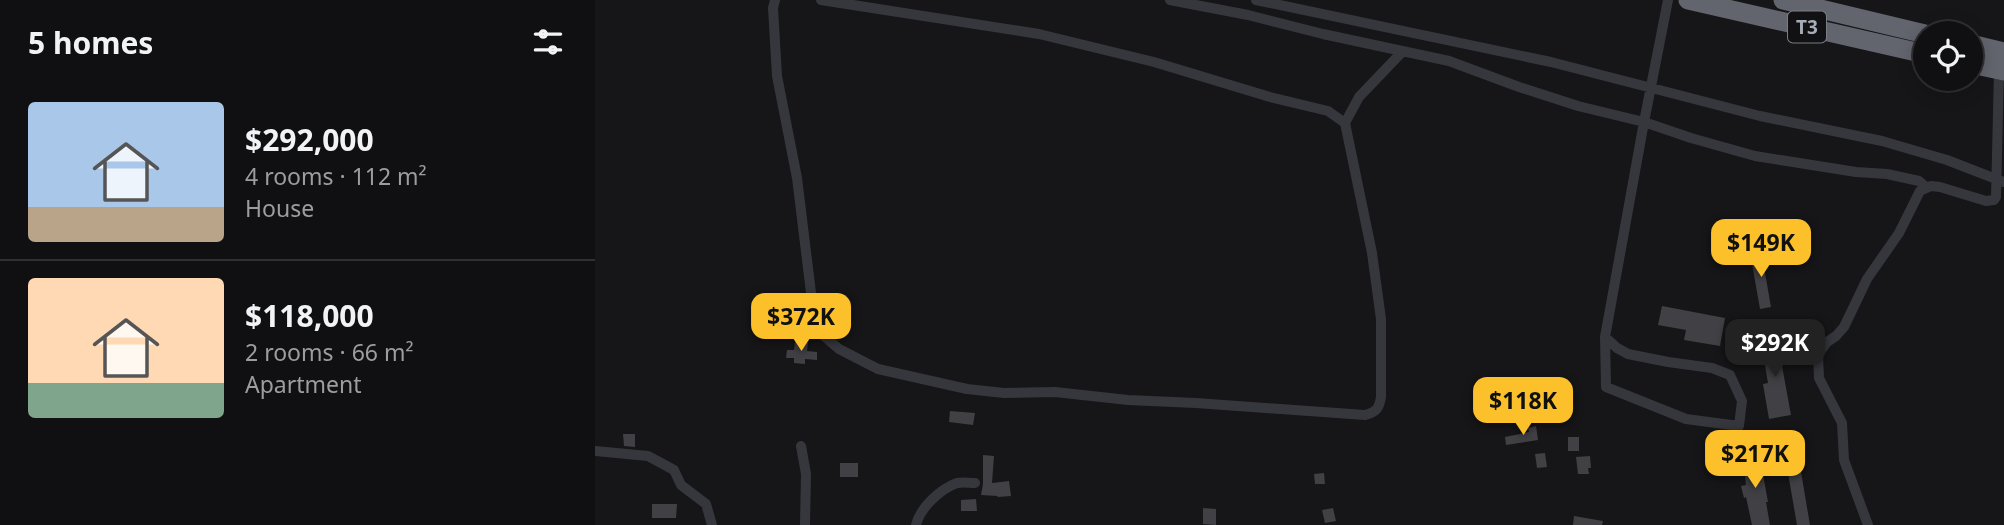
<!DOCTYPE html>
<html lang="en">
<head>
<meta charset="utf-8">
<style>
	body { margin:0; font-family:"Noto Sans",sans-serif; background:#19191b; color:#f1f3f6; height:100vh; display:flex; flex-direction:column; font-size:26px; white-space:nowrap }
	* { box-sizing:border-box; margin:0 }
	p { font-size:23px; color:#9c9d9f }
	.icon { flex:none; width:38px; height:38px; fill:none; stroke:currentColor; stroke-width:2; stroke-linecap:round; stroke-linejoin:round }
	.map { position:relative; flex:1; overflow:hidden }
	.side { display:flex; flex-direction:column; background:#101012; width:595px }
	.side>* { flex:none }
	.tools { position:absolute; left:1318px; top:21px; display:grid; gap:14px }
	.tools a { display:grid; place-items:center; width:70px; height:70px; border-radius:50%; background:#101012; box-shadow:0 4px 18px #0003,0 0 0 2px #303032; font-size:35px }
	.price { position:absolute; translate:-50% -60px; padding:0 16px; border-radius:14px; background:#fbc02a; color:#111; font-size:23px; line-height:46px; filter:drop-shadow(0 2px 4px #0008) }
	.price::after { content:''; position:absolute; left:50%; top:42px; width:21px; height:16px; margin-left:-10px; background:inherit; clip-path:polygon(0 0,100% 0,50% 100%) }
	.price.active { background:#222; color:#fff }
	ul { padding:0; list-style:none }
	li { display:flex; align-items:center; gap:21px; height:175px; padding:0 28px }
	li+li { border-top:2px solid #303032 }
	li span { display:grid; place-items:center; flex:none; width:196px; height:140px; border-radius:7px; color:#555 }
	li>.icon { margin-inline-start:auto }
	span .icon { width:84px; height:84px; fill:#fffc; stroke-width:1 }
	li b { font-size:30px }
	h2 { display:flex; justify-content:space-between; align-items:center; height:84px; padding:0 28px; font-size:30px }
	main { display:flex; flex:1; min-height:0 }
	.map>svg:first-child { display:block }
	.building { fill:#404045 }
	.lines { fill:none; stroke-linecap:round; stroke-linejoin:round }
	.street { stroke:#36373d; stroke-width:10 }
	.highway { stroke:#62656e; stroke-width:19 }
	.labels { text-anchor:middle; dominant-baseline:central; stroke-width:5; stroke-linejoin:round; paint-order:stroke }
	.shield { fill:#111013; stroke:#7a7c86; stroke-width:2 }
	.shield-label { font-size:19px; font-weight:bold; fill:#a7abb8 }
</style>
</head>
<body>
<main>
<section class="side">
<h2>5 homes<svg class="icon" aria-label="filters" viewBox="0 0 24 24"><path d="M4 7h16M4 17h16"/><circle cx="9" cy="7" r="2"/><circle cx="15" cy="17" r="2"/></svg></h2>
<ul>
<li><span style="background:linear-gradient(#a9c7e8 75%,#b9a48a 0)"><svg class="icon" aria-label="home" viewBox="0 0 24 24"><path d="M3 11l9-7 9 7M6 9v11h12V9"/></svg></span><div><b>$292,000</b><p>4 rooms · 112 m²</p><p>House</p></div></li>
<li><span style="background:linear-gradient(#ffd9b3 75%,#7fa58c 0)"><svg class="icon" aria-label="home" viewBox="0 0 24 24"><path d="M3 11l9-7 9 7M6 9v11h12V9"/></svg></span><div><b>$118,000</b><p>2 rooms · 66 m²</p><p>Apartment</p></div></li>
</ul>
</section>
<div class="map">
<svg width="1409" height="525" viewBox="0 0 1409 525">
	<rect width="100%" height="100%" fill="#161518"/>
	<path class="building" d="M1166,250L1176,307L1165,309L1155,252Z
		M1067,306L1130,318L1125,346L1089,340L1091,330L1063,325Z
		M1181,333L1196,415L1174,419L1168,384L1173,383L1165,336Z
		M200,342L213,343L212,351L222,352V360L210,359V364L199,363V358H191L192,350H199Z
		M355,411L380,413L378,425L354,422Z
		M941,426L943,440L911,445L910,437L934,432L933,428Z
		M28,434H40V447L29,446Z
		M973,437H984V451H973Z
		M1202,448L1215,525H1202L1189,450Z
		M1164,452L1173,502H1171L1175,525H1157L1151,497L1149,498L1146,486L1151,485L1147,455Z
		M950,453L952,467L942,468L940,454Z
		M388,455L399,456L397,483L414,481L416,496L403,497L402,496L386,495L388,484Z
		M995,456L996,468H993L994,474H983L981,457Z
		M245,463H263V477H245Z
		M729,473L730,484H720L719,474Z
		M381,499L382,511H366V500Z
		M57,504H82L81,518H57Z
		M608,508L621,509V525L608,524Z
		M738,508L741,521L730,523L727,510Z
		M979,516L1008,521L1007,525H978Z"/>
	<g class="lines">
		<path class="street" d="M180,0L178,8L182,76L202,178L218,309L222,323L230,337L244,349L283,369L372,389L409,393L460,392L533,400L601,403L770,415C781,412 784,409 786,397V319L777,253L750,123L764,97L808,51
			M226,0L444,34L559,62L675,97L733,111L750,123
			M575,0L653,15L728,34L854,61L924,87L983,106L1049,122L1096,138L1160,156L1261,172L1292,174L1324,181L1331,187
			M661,0L956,62L1165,116L1287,141L1352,160L1409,182
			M1010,337L1022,348L1033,354L1073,362L1117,368L1135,375L1147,401L1144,426L1091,419L1011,387L1010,337L1049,122L1073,0
			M206,446L211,474L210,525
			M0,451L53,456L79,470L86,485L111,504L117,525
			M321,525C325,508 345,489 362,483C367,482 374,483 380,483
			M1273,525L1249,460L1247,423L1224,378L1223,355L1232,342L1241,336L1249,327L1272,279L1304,233L1325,191L1336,186L1345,187L1391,201L1399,200L1401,197L1404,70"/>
		<path class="highway" d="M1093,0L1330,54
			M1188,0L1330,34
			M1376,44L1409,52
			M1376,64L1409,71"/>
	</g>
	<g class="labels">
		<rect class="shield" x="1193" y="11.5" width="38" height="31" rx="5"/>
		<g class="shield-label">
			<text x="1212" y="27">T3</text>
		</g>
	</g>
</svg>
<div class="tools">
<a><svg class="icon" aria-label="locate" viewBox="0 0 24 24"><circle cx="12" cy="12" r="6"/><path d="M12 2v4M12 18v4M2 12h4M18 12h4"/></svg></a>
</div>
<b class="price" style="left:1166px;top:279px">$149K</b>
<b class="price" style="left:206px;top:353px">$372K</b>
<b class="price active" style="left:1180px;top:379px">$292K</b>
<b class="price" style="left:928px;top:437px">$118K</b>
<b class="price" style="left:1160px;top:490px">$217K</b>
</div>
</main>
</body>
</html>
